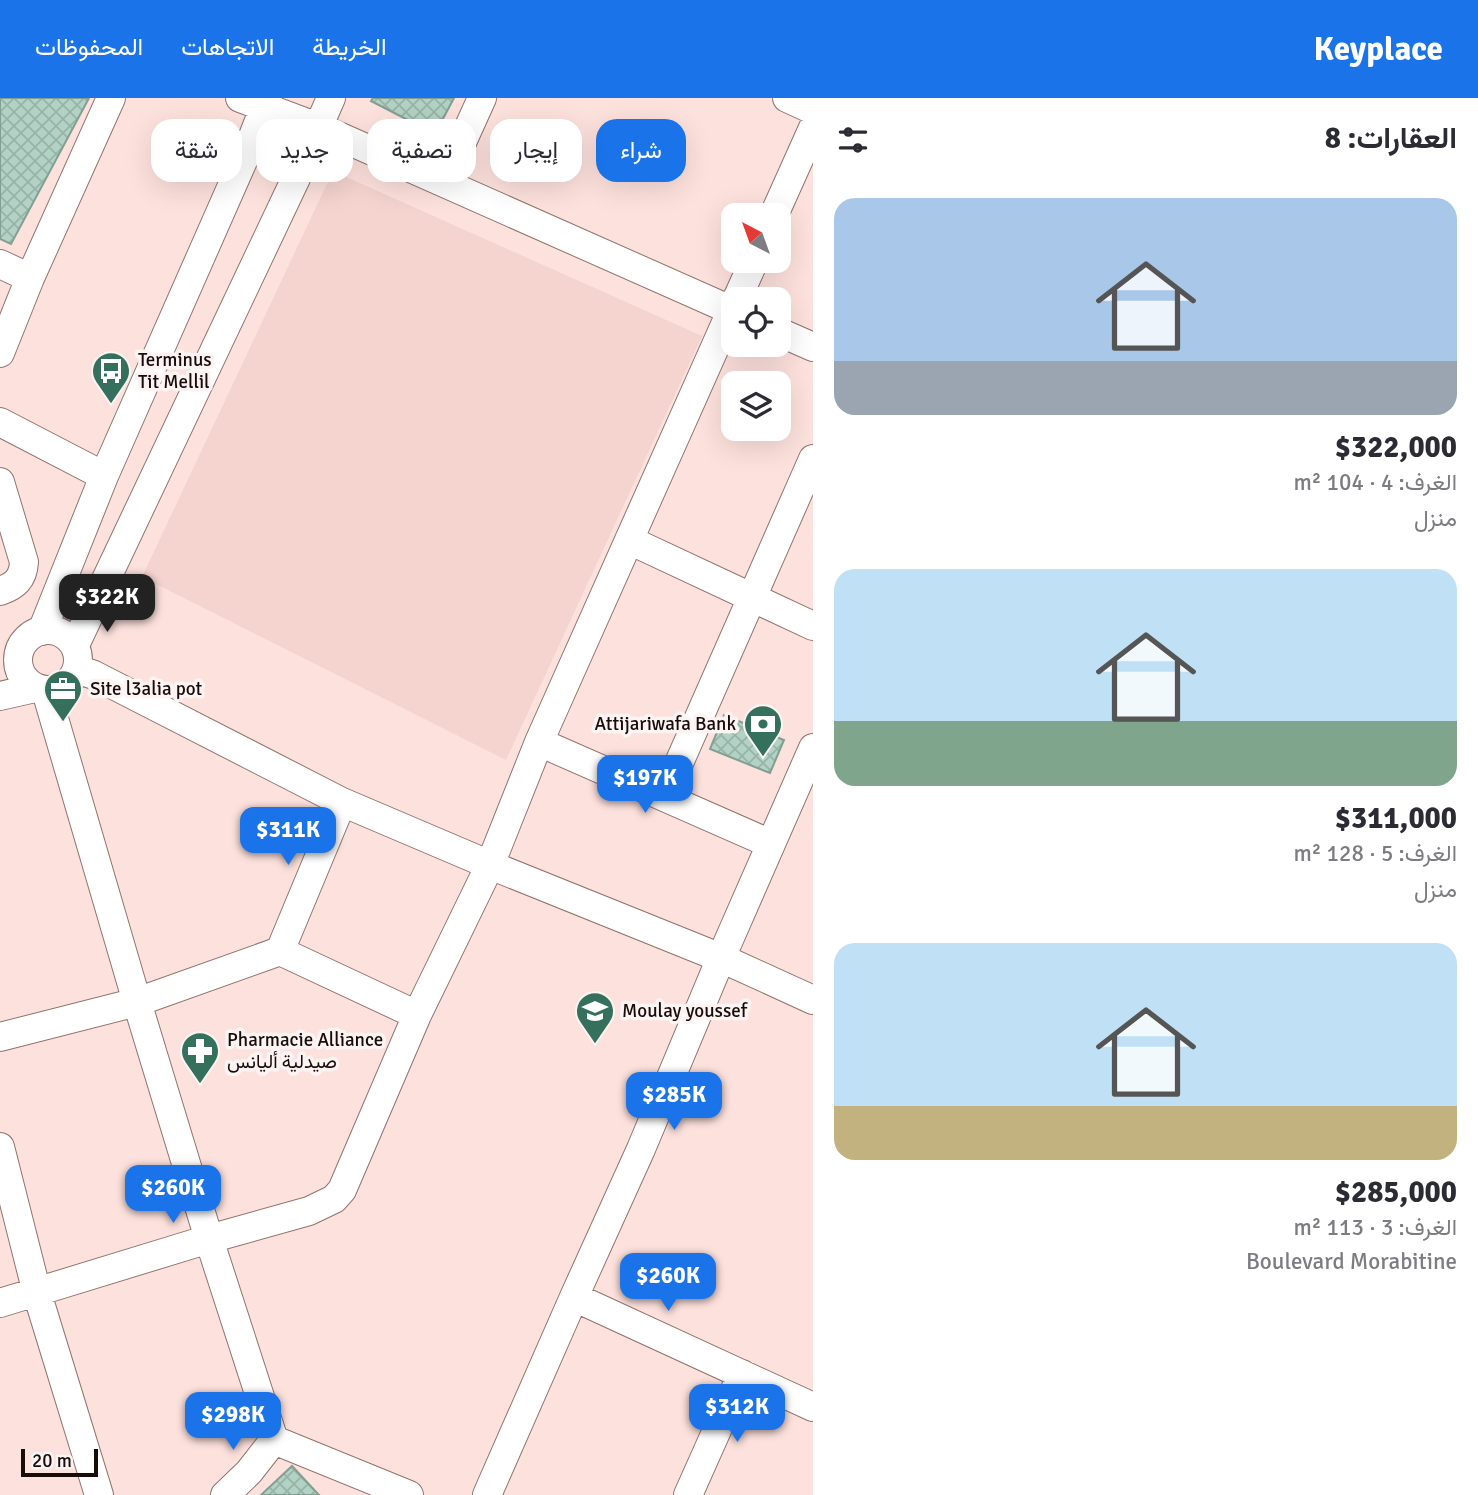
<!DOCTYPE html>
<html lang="ar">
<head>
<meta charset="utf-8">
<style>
	body { margin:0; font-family:Signika,Vazirmatn,sans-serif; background:#f7f7f7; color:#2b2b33; direction:rtl; height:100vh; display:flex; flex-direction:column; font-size:26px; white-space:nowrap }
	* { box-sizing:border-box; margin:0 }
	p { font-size:23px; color:#7c7c81 }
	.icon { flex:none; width:38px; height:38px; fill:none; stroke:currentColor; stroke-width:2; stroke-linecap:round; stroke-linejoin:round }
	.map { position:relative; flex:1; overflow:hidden; direction:ltr }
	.drawer { display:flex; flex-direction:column; background:#fff; width:665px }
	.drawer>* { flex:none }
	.guide { position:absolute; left:21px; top:21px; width:665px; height:63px; direction:rtl; display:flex; gap:14px }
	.needle { width:46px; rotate:319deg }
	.buttons { position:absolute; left:721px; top:105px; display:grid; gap:14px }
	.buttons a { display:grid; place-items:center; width:70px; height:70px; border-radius:14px; background:#fff; box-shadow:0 7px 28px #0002; font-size:35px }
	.scale { position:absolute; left:21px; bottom:18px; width:77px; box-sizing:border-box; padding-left:7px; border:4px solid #170c0a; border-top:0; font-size:19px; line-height:24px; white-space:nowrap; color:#170c0a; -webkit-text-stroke:5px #fbf4f3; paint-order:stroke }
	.price { position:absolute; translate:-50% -60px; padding:0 16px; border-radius:14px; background:#1a73e8; color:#fff; font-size:23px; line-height:46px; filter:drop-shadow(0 2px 4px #0008) }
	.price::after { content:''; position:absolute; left:50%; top:42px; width:21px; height:16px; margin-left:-10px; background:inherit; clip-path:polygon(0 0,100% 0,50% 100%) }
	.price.current { background:#222; color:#fff }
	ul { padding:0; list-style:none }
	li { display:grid; align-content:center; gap:14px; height:371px; padding:0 21px }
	li span { display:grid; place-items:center; height:217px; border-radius:21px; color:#555 }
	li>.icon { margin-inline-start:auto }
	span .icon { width:126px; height:126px; fill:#fffc; stroke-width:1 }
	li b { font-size:30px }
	h2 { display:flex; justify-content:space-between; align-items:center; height:84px; padding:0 21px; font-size:30px }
	.chip { padding:0 24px; border-radius:21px; background:#fff; box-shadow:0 7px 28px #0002; font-size:24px; line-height:63px }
	.chip.current { background:#1a73e8; color:#fff }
	header { display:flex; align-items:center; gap:42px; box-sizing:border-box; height:98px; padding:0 35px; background:#1a73e8; color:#fff }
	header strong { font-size:33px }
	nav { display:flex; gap:38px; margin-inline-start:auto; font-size:24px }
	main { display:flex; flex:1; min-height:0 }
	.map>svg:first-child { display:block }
	.built { fill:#f5d3ce }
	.building { fill:url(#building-cross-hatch); stroke:#81a093; stroke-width:2 }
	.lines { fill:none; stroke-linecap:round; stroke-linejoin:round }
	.street-casing { stroke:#91736e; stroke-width:30 }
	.street { stroke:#fff; stroke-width:28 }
	.labels { text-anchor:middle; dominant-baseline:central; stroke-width:7; stroke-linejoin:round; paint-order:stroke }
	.poi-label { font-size:19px; fill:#170c0a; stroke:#fbf4f3; text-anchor:start }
</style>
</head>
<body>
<header>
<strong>Keyplace</strong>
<nav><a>الخريطة</a><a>الاتجاهات</a><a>المحفوظات</a></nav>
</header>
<main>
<section class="drawer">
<h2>العقارات: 8<svg class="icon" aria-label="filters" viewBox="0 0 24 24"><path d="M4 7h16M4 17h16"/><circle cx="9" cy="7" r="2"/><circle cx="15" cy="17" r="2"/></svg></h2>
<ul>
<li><span style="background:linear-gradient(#a9c7e8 75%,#9aa5b1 0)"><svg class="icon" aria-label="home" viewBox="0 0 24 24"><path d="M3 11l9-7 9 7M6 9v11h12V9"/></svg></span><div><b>$322,000</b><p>الغرف: 4 · 104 m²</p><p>منزل</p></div></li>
<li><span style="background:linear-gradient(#bfe0f5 70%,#7fa58c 0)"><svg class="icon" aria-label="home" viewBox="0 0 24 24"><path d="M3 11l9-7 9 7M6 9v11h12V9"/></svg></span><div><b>$311,000</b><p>الغرف: 5 · 128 m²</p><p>منزل</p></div></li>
<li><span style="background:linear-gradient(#bfe0f5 75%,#c2b280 0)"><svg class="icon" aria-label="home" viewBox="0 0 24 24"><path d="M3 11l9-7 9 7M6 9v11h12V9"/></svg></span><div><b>$285,000</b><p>الغرف: 3 · 113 m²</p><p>Boulevard Morabitine</p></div></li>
</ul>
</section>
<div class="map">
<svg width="813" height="1397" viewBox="0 0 813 1397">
	<defs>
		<pattern id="building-cross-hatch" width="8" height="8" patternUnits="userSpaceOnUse" patternTransform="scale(1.75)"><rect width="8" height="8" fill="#b1d2c4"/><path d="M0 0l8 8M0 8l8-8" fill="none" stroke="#98b3a7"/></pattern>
	</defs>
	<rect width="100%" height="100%" fill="#fde1dd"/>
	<path class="built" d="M333,73L702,238L506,662L142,479Z"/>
	<path class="building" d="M0,0H89L11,146L0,141Z
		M373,0H454L435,36L371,3Z
		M724,617L784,642L770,675L710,651Z
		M292,1368L319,1397H261Z"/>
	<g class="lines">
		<defs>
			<path id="street" d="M240,0L318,29L733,213
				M787,0L813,12
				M444,84L482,0
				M774,117L813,30
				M0,166L30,180
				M737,201L754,163
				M779,234L813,249
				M0,255L30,180L111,0
				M0,324L104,378
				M0,384L24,464C23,481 15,488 0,493
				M629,442L813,528
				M18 562a30 30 0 1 1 60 0a30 30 0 1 1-60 0Z
				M42,533L104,378L246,56L268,0
				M75,547L296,80L331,0
				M77,571L94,577L342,704L490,767L721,860L813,902
				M46,593L137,904L209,1141L274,1342L409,1397
				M0,598L35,590
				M539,644L771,746
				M664,699L813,361
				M280,853L342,704
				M0,939L137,904L280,853L417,917
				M0,1049L37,1195L99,1397
				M574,1199L813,1309
				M0,1205L209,1141L309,1113L334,1101L342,1092L417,917L490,767L539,644L733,209
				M225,1397L249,1374L274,1342
				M487,1397L574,1199L641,1051L721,860L813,650
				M688,1397L742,1276"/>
		</defs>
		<use href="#street" class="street-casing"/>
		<use href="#street" class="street"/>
	</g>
	<defs>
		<symbol id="bus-pin" viewBox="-11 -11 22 30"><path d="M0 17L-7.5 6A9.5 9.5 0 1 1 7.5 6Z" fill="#34705b" stroke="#fbf4f3"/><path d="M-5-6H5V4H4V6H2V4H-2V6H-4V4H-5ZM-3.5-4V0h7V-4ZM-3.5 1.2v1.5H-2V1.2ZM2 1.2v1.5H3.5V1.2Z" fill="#fff"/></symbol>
		<symbol id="office-pin" viewBox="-11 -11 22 30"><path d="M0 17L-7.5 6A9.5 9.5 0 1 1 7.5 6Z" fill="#34705b" stroke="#fbf4f3"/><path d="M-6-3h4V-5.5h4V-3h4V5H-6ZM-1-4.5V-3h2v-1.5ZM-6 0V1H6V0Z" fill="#fff"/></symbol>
		<symbol id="bank-pin" viewBox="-11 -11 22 30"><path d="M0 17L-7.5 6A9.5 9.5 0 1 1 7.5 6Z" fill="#34705b" stroke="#fbf4f3"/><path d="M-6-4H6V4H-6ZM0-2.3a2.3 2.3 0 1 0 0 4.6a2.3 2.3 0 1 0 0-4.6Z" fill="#fff"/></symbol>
		<symbol id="school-pin" viewBox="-11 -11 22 30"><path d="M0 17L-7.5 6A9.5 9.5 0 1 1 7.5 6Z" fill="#34705b" stroke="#fbf4f3"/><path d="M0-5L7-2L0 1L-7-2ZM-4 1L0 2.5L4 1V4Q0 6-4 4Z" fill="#fff"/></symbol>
		<symbol id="pharmacy-pin" viewBox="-11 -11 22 30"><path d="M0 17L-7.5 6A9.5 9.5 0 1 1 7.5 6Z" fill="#34705b" stroke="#fbf4f3"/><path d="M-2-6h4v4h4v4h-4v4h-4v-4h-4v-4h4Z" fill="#fff"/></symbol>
	</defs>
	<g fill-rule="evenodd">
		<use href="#bus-pin" x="89" y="251" width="44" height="60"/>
		<use href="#office-pin" x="41" y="569" width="44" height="60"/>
		<use href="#bank-pin" x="741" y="604" width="44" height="60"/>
		<use href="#school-pin" x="573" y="891" width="44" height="60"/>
		<use href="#pharmacy-pin" x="178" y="931" width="44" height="60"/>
	</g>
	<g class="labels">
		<g class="poi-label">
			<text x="138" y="262">Terminus<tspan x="138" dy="22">Tit Mellil</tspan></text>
			<text x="90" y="591">Site l3alia pot</text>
			<text x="736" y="626" text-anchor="end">Attijariwafa Bank</text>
			<text x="622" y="913">Moulay youssef</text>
			<text x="227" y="942">Pharmacie Alliance<tspan x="227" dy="22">صيدلية أليانس</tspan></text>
		</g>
	</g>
</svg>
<div class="buttons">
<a><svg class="needle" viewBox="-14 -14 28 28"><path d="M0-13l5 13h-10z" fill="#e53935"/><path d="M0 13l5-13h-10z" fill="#7c7c81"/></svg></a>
<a><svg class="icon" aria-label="locate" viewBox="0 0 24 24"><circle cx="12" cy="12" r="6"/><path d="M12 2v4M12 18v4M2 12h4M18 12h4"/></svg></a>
<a><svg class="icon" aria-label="layers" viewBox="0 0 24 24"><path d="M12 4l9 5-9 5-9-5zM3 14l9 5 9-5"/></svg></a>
</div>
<div class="scale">20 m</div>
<b class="price current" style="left:107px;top:536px">$322K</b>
<b class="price" style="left:645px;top:717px">$197K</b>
<b class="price" style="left:288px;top:769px">$311K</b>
<b class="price" style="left:674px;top:1034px">$285K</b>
<b class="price" style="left:173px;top:1127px">$260K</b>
<b class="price" style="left:668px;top:1215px">$260K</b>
<b class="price" style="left:737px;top:1346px">$312K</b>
<b class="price" style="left:233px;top:1354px">$298K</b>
<div class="guide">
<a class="chip current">شراء</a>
<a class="chip">إيجار</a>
<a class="chip">تصفية</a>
<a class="chip">جديد</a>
<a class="chip">شقة</a>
</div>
</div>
</main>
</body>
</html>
